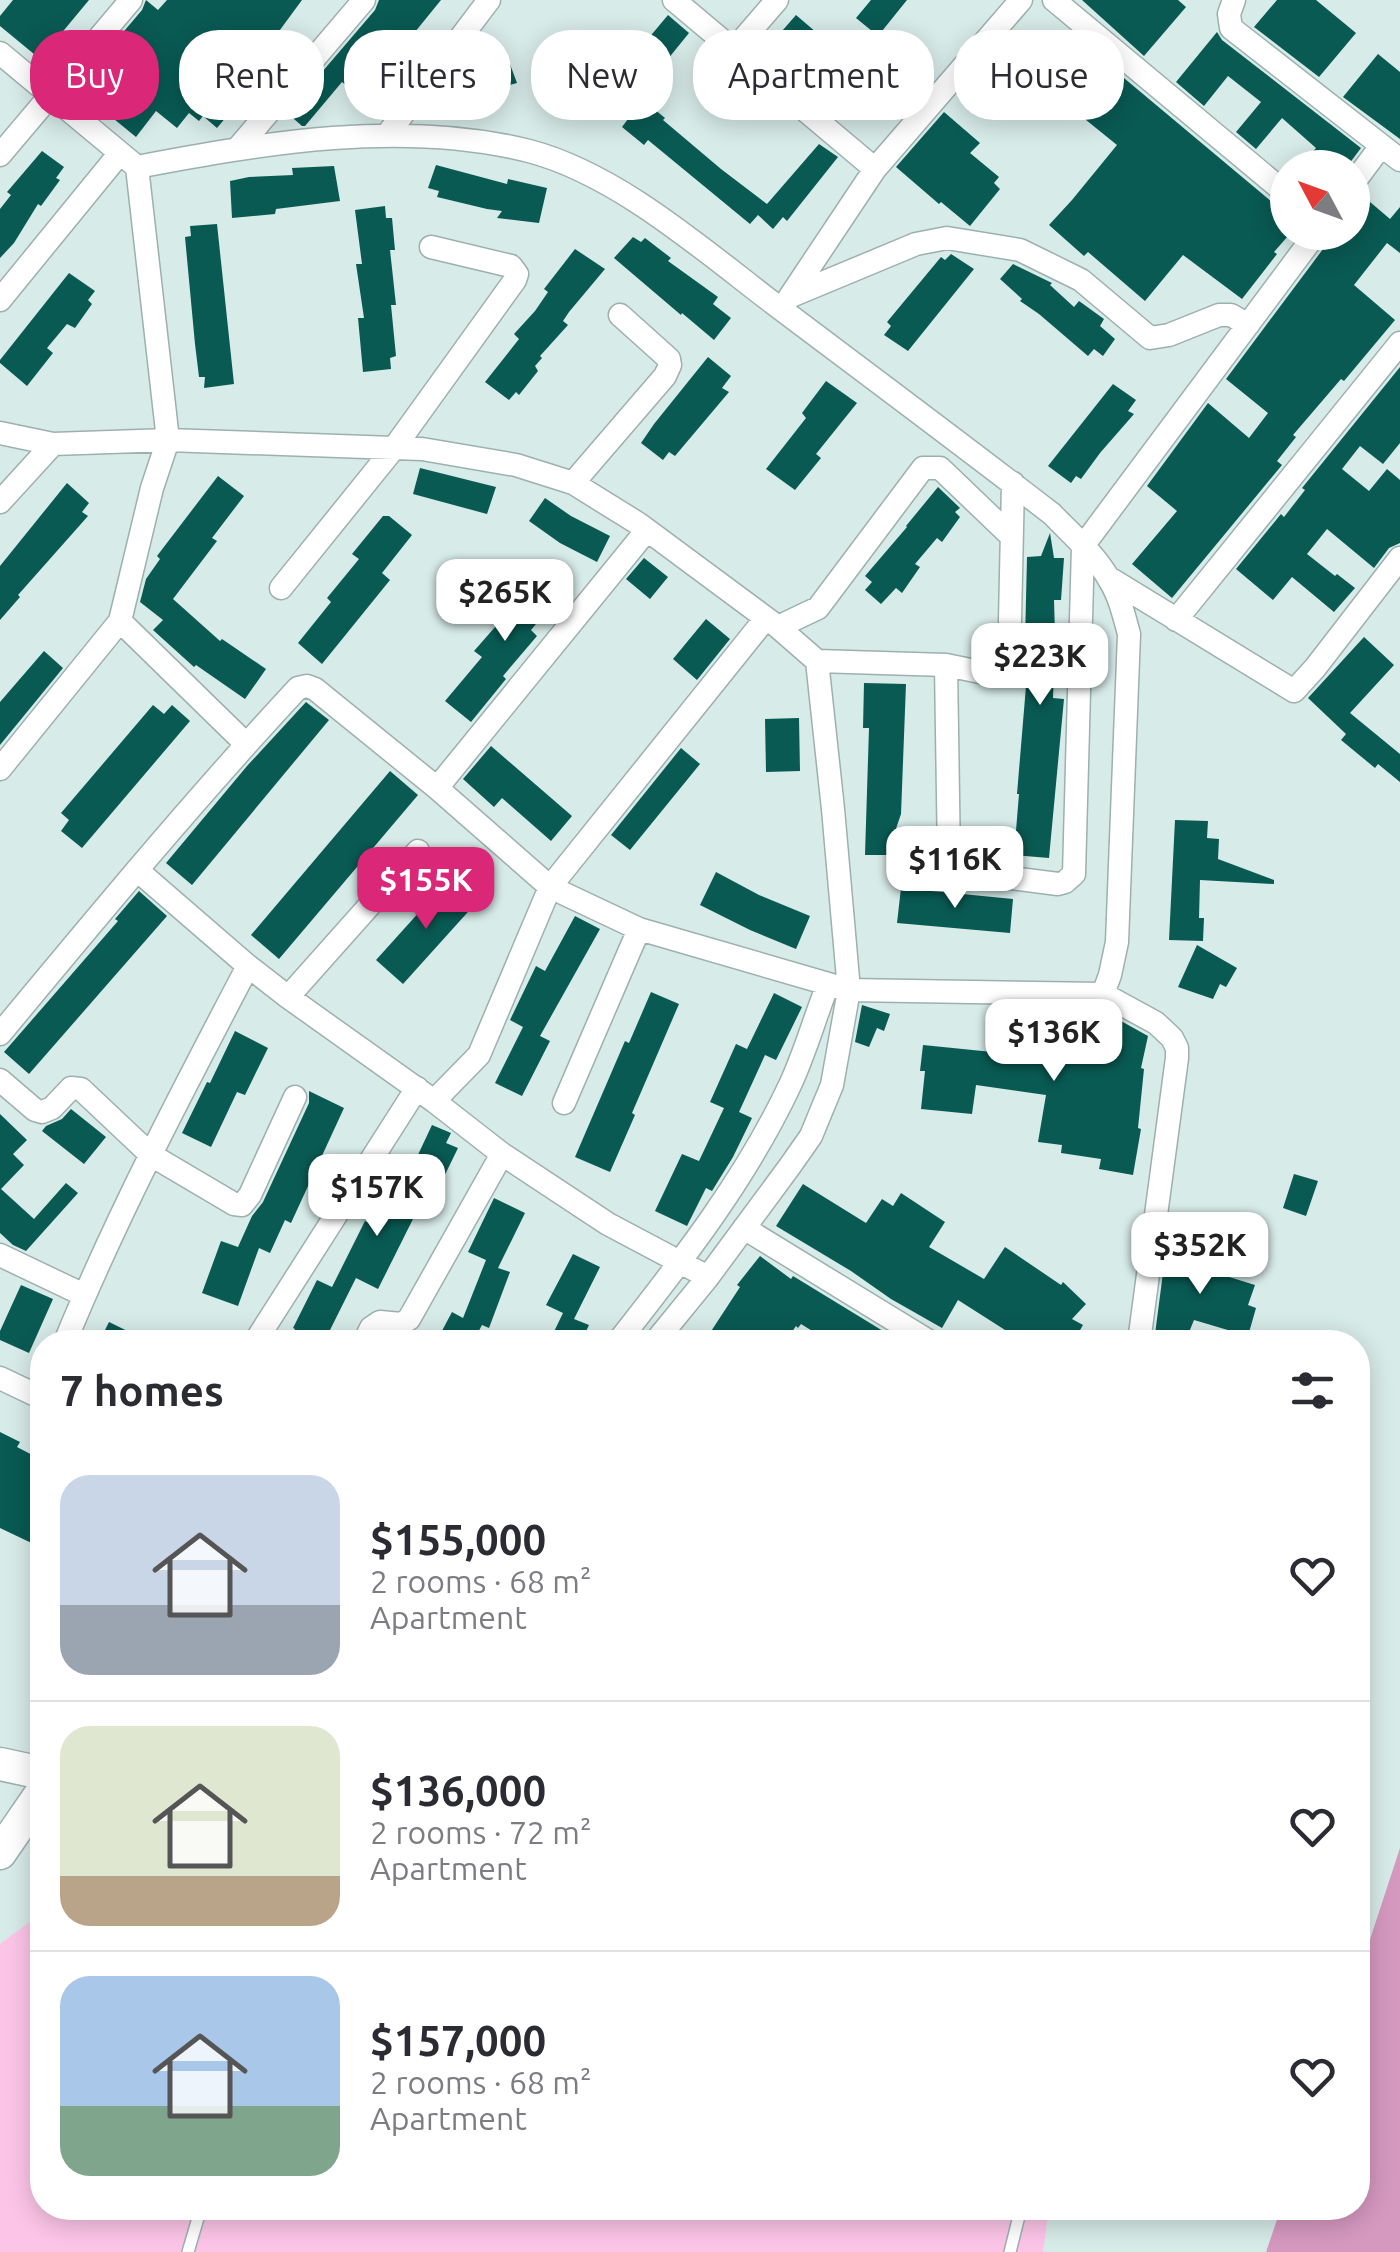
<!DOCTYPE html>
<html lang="en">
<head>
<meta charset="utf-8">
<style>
	body { margin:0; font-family:Ubuntu,sans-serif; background:#f2f2f3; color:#2b2b33; height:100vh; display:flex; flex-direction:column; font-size:38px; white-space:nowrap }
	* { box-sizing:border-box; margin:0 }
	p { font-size:32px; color:#7c7c81 }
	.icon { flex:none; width:55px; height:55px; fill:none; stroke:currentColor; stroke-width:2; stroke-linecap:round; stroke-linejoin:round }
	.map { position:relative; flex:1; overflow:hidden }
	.drawer { position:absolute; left:30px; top:1330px; width:1340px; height:890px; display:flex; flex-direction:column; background:#fff; border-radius:40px; box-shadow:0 5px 25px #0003 }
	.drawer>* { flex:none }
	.top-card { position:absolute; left:30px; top:30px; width:1340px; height:90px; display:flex; gap:20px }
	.needle { width:65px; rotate:311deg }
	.buttons { position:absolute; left:1270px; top:150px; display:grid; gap:20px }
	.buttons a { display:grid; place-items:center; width:100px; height:100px; border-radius:50%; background:#fff; box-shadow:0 5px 25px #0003; font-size:50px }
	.price { position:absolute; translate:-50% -85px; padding:0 22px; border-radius:20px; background:#fff; color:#222; font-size:32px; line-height:65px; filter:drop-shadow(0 2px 5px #0008) }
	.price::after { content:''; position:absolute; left:50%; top:60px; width:30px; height:22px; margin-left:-15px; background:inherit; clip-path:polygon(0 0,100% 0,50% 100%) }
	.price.on { background:#db2777; color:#fff }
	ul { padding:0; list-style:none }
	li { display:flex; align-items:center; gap:30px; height:250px; padding:0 30px }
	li+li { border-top:2px solid #e1e1e2 }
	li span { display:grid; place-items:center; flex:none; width:280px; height:200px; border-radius:30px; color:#555 }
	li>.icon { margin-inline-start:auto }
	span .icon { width:120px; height:120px; fill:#fffc; stroke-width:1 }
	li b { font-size:42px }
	h2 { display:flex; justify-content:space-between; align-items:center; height:120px; padding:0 30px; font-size:42px }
	.tag { padding:0 35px; border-radius:40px; background:#fff; box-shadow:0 5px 25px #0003; font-size:35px; line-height:90px }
	.tag.on { background:#db2777; color:#fff }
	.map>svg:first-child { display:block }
	.green { fill:#fcc4e7 }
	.forest { fill:#d598bf }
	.building { fill:#095a53 }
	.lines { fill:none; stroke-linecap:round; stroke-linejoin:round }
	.lane-casing { stroke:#9db0ad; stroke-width:14 }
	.street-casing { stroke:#9db0ad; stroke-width:25 }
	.secondary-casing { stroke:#9db0ad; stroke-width:35 }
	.lane { stroke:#fff; stroke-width:11 }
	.street { stroke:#fff; stroke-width:22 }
	.secondary { stroke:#fff; stroke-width:32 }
</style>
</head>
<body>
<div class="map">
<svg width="1400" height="2252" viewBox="0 0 1400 2252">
	<rect width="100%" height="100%" fill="#d7ebe8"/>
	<path class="green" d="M42,1908V2208H1049L1043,2252H0V1944L39,1915Z"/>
	<path class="forest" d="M1400,1848V2252H1266L1281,2208H1358V1976Z"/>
	<path class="building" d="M13,0H89L40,59L0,26V16Z
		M146,0L158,10L167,0H302L277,34L287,42L271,61L268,58L246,81L252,86L217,128L203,116L199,121L189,113L177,128L156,111L136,137L76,88L142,10Z
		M379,0H441L415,32L425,40L372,107L342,82L305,126H302L287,113L375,10Z
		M871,0H907L878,36L856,18Z
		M1082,0H1178L1186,7L1144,56Z
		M1277,0H1316L1356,33L1319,77L1254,27Z
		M668,15L689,33L659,70L637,52Z
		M796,15L837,50L822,68L836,80L829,88L837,95L827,107L807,91L813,84L769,46Z
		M1217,32L1222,40L1361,148L1346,168H1299L1316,148L1282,118L1256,149L1236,132L1261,102L1228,76L1204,106L1176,82Z
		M504,48L517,83L457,100L449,77L456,73V69L482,55Z
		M605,53L634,74L625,85L665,118L663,120L721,169L767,204L819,144L838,157L787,221L783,217L773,229L758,215L750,224L648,140L644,145L622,127L628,119L602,104L596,112L572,95Z
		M1378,54L1400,72V139L1343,97Z
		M1106,63L1278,207L1288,210V236L1274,252L1277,254L1242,299L1183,255L1145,301L1088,252L1084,256L1049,225L1072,200L1117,145L1070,107Z
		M944,112L980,143L970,153L999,177L994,183L1000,189L970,226L941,202L939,204L896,167Z
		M42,151L64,167L56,178L60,180L41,206L38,204L14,243L0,258V209L11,195L7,192Z
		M436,165L507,184L508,179L547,188L539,223L497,218L502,211L487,209L437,197L439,191L428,188Z
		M334,166L340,201L276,209L275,214L232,218L230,181L249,177L293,175L292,168Z
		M1363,196L1390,219L1400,207V253L1387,243L1354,285L1395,320L1344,381L1341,379L1293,435L1296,437L1277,461L1282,465L1172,598L1132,564L1177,511L1147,486L1208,403L1249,438L1268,413L1226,379L1329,241L1333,232H1352V209Z
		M385,206L386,218H392L395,250H390L396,305H391L396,356L390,358L391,369L363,372L358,318H364L356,264H362L355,210Z
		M217,224L234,384L204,388L205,377H199L195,344L185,237L191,236L190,226Z
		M633,237L641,242L645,238L671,258L668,261L718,297L713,304L731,318L714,340L682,313L681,315L614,258Z
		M575,249L605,269L569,312L563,321L568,325L540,356L542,358L535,366L538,371L519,395L516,392L509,400L485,382L519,339L514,334L535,311L548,292L544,289Z
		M951,254L974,269L908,351L884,335L891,326L887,322L941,257L945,260Z
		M1013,264L1052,283L1050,285L1074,307L1079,301L1104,319L1100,326L1115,339L1103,356L1094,349L1088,356L1039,314L1020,301L1022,299L1000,279Z
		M69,273L95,291L88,300L92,304L75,328L67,324L47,348L53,353L27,386L0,363V360Z
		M708,357L731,376L722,388L729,392L675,456L669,452L663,460L641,443L654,424Z
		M1400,367V443L1383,464L1360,446L1342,469L1369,491L1387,469L1400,480V543L1389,548L1374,568L1327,529L1307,554L1335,576L1337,574L1355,588L1334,612L1292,577L1273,600L1236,569L1281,514L1284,517L1305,490L1302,488Z
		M826,381L857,403L816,454L821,458L795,490L766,469L806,418L802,413Z
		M1113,384L1136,400L1128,411L1134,414L1100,453L1081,479L1076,476L1071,483L1048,466Z
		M420,468L496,487L487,514L413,494Z
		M218,476L244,496L212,538L217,541L173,599L220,641L222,639L266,669L245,699L196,665L194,667L153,630L163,620L140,602L146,579L160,559L157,556Z
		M67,483L89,503L82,512L88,516L18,595L20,597L0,620V566Z
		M938,487L960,508L955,512L960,517L942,542L937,538L915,564L920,567L902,593L896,588L881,604L865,590L872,582L865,576L907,527L906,526Z
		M545,498L571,516L610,536L597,562L560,543L529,521Z
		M383,516H389L412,535L382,573L390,580L322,664L298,643L331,602L327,598L359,559L352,554Z
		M1050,533L1054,558H1064L1061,600H1054L1055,634H1061L1060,664H1054L1053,698L1064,699L1049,858L1014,855L1019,794H1017L1027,674H1025V641L1027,557L1041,556Z
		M644,558L668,577L650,599L626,579Z
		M539,567L565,589L531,630L537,636L503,676L506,679L471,722L445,701L482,657L474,651L510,610L506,607Z
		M706,619L730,639L697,680L673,659Z
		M1364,637L1394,665L1350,713L1400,754V782L1378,764L1375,768L1341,740L1346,734L1308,698Z
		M44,651L63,668L0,745V702Z
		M864,683L906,684L901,814L887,855H865L869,728H863Z
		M306,702L329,720L192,885L166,863L247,766Z
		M153,705L164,714L172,705L190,721L82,848L61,831L69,820L61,813Z
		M799,718L800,771L766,772L765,719Z
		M491,746L572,816L551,841L502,798L494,807L463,779Z
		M681,748L700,764L630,850L611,835Z
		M390,771L418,795L279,959L251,935Z
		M1175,820L1208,821L1207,838L1219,839L1218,859L1274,880V884L1200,880L1199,918H1204L1203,941L1169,940Z
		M716,872L759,895L810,916L796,949L750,930L700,905Z
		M449,879L476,903L403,984L376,960Z
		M901,888L1013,899L1010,933L897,923Z
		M139,891L167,916L29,1074L4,1052L118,921L115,919Z
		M575,916L600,929L540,1036L550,1041L522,1096L495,1083L523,1027L510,1020L536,966L545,971Z
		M1197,945L1237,968L1226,987L1220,984L1213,999L1178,987Z
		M651,992L679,1004L632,1113L635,1115L610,1172L575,1157L625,1041L629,1043Z
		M774,993L802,1007L776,1060L765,1055L739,1112L752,1118L733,1157L712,1191L706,1188L687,1226L655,1211L682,1154L699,1161L724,1108L710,1102L736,1044L747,1049Z
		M862,1005L890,1014L884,1031L877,1028L869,1047L855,1042Z
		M1040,1010L1084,1017L1081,1035L1117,1041L1121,1021L1148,1036L1141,1068L1144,1069L1138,1128L1141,1129L1133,1175L1099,1169L1101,1159L1061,1153L1062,1145L1038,1142L1046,1095L976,1085L972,1114L921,1109L925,1071H920L923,1045L1002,1053L1006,1021L1038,1025Z
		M235,1031L268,1048L245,1095L237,1092L211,1147L182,1133L207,1082L210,1083Z
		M309,1091L344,1108L291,1223L285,1220L270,1253L259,1248L238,1306L202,1293L221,1241L238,1247L252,1216L263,1202L309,1103Z
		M71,1109L106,1137L84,1164L42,1131L46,1126L62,1119Z
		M0,1114L27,1140L13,1154L24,1165L1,1189L34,1219L66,1183L78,1193L26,1251L13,1245L0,1233Z
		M432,1125L451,1133L446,1143L458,1148L439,1187L431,1183L378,1289L356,1278L324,1342H289L295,1329L293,1328L317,1280L332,1287L365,1221L373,1225L399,1171L408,1176Z
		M1294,1174L1318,1181L1306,1216L1283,1208Z
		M803,1184L866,1223L882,1199L893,1206L901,1193L945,1222L929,1247L984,1279L1005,1247L1061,1285L1063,1282L1086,1304L1072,1319L1083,1325L1073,1342H1024L958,1300L942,1328L891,1299L851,1271L776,1226Z
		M494,1198L525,1213L498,1268L510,1272L489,1328L482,1325L473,1342H436L452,1312L463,1318L486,1260L468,1252Z
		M1175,1238L1196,1246L1193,1254L1217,1264L1213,1272L1255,1285L1248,1305L1256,1308L1248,1336L1194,1320L1185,1342H1154L1164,1265Z
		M573,1254L600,1267L574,1319L589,1325L581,1342H549L563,1313L546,1305Z
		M760,1256L791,1279L793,1276L901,1342H830L801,1324L798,1328L796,1326L785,1342H704L740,1287L737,1285Z
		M21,1285L53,1299L29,1353L0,1340V1331Z
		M109,1322L150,1342H99Z
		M0,1432L20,1442L17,1447L42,1460V1548L0,1528Z"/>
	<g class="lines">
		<defs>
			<path id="lane" d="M188,2252L201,2208
				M1010,2252L1021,2208"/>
			<path id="street" d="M674,0L875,169
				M1054,0L1288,195
				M1234,0L1229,14L1231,28L1400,160
				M734,50L777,0
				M0,53L137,167L168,440L152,488L120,621L0,769
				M387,135L489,0
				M238,148L364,0
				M0,155L131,0
				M137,167C263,143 403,119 529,151C617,174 702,249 773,303C866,373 960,443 1052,514C1072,535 1096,555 1110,581C1120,597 1124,616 1129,634L1117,942L1110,975L1103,994
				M1352,185L1381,146
				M791,296L916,244L947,238L1020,250L1081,280L1150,338L1169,335L1219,315H1231L1248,325
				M789,298L875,169L1021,0
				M0,300L120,153
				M0,433L53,444L168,440L422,449L516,465L573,483L639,524L778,627L817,661L833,809L849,990L832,1085L811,1136L790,1166L708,1277L655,1342
				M573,483L665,376L670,365L669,359L620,315
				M0,502L53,444
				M1109,578L1294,691L1315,668L1400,558
				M281,588L394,448L515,280L517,274L511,266L431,247
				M1176,620L1400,343
				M120,621L246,744
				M778,627L818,608L923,468H940L1011,536
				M817,661L946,665L995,675L1004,674L1009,666L1013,483
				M946,665L949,861C953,867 955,871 963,872L1058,884L1065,882L1074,874L1083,546L1317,232
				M437,788L647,530
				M137,870L248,966L288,997L434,1101L502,1154L608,1224L708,1277
				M288,997L418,851
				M0,1034C97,917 194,800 298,688L307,686L315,689L437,788L550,887L639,929L849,990L1103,994L1156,1023L1172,1038L1177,1048V1058L1139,1342
				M0,1080L35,1110L42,1112L52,1108L71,1088L81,1089L151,1155L234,1204L242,1205L250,1195L295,1097
				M434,1101L479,1055L550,887L766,618
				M564,1103L639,929
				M744,1228L930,1342
				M0,1255L84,1295
				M65,1342C118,1213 183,1090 248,966
				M255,1342L417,1088
				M364,1342L371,1328L380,1322L401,1324L409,1319L502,1154
				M618,1342C681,1262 746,1179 790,1085C805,1053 815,1017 828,984
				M0,1378L42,1398"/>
			<path id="secondary" d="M0,1764L42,1773
				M0,1853L42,1792"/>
		</defs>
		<use href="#lane" class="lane-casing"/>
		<use href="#street" class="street-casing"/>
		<use href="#secondary" class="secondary-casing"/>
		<use href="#lane" class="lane"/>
		<use href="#street" class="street"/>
		<use href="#secondary" class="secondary"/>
	</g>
</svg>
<div class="buttons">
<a><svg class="needle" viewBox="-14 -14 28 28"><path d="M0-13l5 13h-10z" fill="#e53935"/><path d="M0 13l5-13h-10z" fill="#7c7c81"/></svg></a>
</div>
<b class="price" style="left:505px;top:644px">$265K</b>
<b class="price" style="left:1040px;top:708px">$223K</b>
<b class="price" style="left:955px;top:911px">$116K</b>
<b class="price on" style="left:426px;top:932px">$155K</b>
<b class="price" style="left:1054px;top:1084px">$136K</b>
<b class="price" style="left:377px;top:1239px">$157K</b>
<b class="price" style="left:1200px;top:1297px">$352K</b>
<div class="top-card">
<a class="tag on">Buy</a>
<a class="tag">Rent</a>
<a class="tag">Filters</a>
<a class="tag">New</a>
<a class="tag">Apartment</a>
<a class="tag">House</a>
</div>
<section class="drawer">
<h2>7 homes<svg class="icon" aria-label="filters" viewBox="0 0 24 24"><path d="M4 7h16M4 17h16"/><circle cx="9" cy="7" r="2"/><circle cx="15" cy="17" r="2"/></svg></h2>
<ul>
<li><span style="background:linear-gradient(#c9d6e8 65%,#9aa5b1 0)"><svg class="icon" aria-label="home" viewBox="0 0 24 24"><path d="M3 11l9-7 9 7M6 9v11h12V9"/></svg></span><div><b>$155,000</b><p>2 rooms · 68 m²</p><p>Apartment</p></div><svg class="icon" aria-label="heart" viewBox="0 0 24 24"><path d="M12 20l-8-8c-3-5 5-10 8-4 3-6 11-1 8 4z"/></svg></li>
<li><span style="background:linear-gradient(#dfe7d0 75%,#b9a48a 0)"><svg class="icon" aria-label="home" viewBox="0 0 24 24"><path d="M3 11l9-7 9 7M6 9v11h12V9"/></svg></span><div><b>$136,000</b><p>2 rooms · 72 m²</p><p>Apartment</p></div><svg class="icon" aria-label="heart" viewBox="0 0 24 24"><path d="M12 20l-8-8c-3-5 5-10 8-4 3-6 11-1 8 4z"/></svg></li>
<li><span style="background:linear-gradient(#a9c7e8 65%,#7fa58c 0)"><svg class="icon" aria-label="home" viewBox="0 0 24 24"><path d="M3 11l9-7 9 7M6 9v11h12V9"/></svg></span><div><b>$157,000</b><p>2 rooms · 68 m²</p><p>Apartment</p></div><svg class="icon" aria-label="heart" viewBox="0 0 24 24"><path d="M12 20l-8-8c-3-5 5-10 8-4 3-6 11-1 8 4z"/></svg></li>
</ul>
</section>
</div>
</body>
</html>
